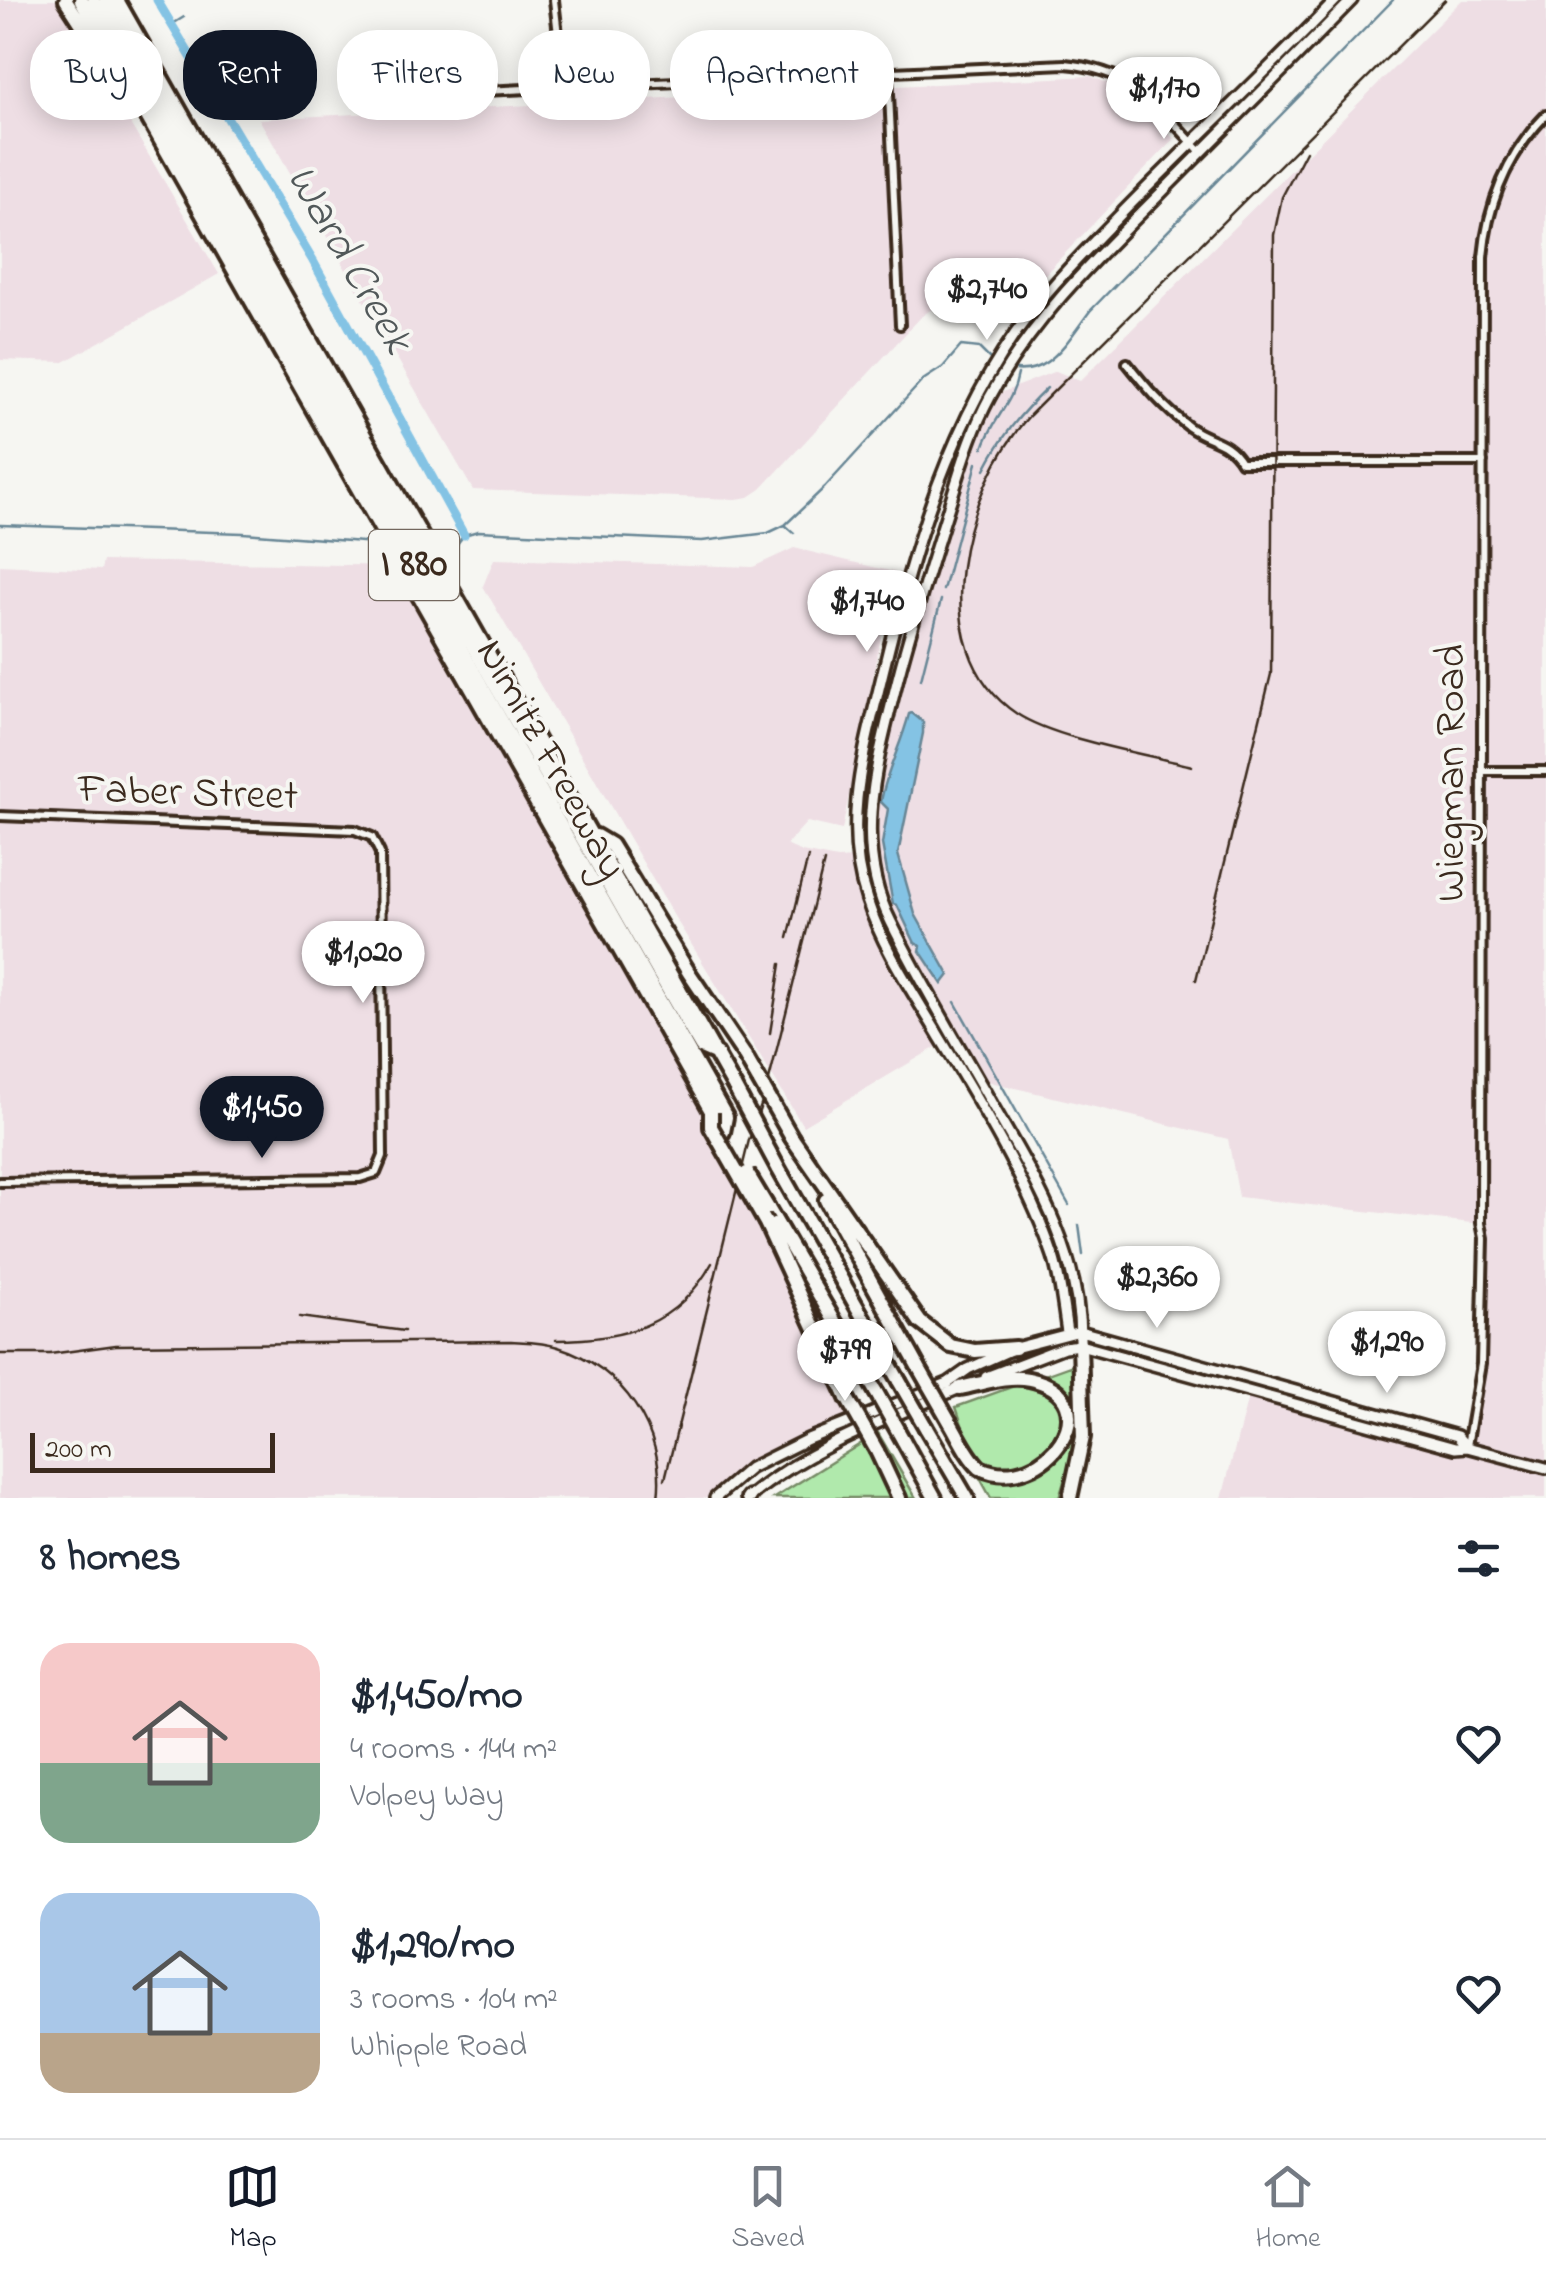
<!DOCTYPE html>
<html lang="en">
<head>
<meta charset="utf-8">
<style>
	body { margin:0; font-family:"Indie Flower",sans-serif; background:#f2f2f3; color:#1f2937; height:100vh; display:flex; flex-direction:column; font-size:38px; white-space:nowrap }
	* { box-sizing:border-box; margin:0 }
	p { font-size:32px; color:#747a83 }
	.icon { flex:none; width:55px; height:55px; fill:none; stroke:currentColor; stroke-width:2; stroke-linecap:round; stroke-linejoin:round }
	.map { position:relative; height:1498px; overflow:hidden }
	.drawer { display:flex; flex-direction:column; background:#fff; flex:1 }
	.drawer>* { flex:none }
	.hud { position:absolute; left:30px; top:30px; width:1000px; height:90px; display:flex; gap:20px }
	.scale { position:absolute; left:30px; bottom:25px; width:245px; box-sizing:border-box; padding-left:10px; border:5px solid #3b2a1e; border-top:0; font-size:28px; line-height:35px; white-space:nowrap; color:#3b2a1e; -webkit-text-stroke:8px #f6f6f2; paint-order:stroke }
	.price { position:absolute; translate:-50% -85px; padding:0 22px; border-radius:35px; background:#fff; color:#222; font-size:32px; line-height:65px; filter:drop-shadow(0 2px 5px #0008) }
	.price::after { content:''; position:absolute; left:50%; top:60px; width:30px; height:22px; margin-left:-15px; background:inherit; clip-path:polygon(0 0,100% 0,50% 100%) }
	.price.on { background:#111827; color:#fff }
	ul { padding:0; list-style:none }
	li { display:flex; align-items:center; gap:30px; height:250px; padding:0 40px }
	li span { display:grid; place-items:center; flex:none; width:280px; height:200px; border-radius:30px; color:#555 }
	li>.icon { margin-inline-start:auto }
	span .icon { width:120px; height:120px; fill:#fffc; stroke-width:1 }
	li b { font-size:42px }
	h2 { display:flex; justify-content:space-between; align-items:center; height:120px; padding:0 40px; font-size:42px }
	.tag { padding:0 35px; border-radius:40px; background:#fff; box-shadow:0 5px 25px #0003; font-size:35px; line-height:90px }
	.tag.on { background:#111827; color:#fff }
	.tabs { display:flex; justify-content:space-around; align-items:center; height:140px; border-top:2px solid #e0e1e3; background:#fff; font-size:28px; color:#747a83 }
	.tabs a { display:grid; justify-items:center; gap:5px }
	.tabs .on { color:#111827 }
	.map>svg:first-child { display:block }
	.built { fill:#eedee4 }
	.green { fill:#b0e9ac; stroke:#768a65; stroke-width:2.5 }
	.water { fill:#84c3e4; stroke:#678695; stroke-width:2.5 }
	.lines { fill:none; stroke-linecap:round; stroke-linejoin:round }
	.stream { stroke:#678695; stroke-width:2.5 }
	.canal { stroke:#84c3e4; stroke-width:9 }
	.street-casing { stroke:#3b2a1e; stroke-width:14 }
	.secondary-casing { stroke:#3b2a1e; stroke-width:16 }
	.highway-casing { stroke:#3b2a1e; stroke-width:20 }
	.street { stroke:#f6f6f2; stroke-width:6 }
	.secondary { stroke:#f6f6f2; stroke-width:9 }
	.highway { stroke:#f6f6f2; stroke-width:12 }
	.rail { stroke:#3b2a1e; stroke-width:2.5 }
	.highway-bridge-casing { stroke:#3b2a1e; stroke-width:20; stroke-linecap:butt }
	.highway-bridge { stroke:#f6f6f2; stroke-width:12 }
	.labels { text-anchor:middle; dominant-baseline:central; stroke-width:8; stroke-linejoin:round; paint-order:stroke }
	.shield { fill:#f6f6f2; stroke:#73675e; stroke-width:2.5 }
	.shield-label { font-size:40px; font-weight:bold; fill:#3b2a1e }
	.street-label { font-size:42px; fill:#3b2a1e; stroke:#f6f6f2 }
	.water-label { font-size:45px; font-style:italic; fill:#515859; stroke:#f6f6f2 }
</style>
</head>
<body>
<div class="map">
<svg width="1546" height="1498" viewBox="0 0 1546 1498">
	<rect width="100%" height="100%" fill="#f6f6f2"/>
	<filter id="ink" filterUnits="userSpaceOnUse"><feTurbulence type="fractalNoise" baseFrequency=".01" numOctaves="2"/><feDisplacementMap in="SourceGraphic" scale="20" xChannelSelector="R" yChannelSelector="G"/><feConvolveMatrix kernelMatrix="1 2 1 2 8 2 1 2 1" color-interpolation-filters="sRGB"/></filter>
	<g filter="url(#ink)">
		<path class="built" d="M0,0H57L219,274L64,362L0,360Z
			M1462,0H1546V1498H1222L1249,1393L1467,1447L1479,1383L1481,1224L1239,1197L1228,1139L978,1079L888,917L870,843L874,770L925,575L990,397L1056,371L1080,381Z
			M1090,76L1130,92L1174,139L1012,309L993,298L971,294L943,301L922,316L761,489L749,497L736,499L473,490L259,119Z
			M794,548L894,572L842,830L807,822L786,845L802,852L837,859L856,858L877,925L943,1043L803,1126L674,916L483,586L494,559L753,567Z
			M103,561L404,566L723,1132L859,1419L758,1463L715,1498H0V565L101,570Z"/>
		<path class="green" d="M1073,1365L1078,1436L1059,1498H991L980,1478L956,1407Z
			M878,1433L916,1498H774Z"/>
		<path class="water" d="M912,713L923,722V733L898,854L915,914L949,975L942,984L920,951L921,946L915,943L897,905L893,904L882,844L888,809L881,802C886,771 901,746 909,714Z"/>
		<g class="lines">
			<path class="stream" d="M171,25L184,17
				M999,366C1045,384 1065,344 1090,311L1393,0
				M983,448C992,419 1013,404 1018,374
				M985,469C1002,436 1021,413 1047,388
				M0,525L243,533L376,543
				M785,525L794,533
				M446,550L454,548L464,535L478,531L702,541L768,533L785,525L825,487L923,380L943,367L961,346L979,348L992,361
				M943,590L977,463
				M921,679L941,600
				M955,1002L1069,1205
				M1079,1225L1083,1255"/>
			<path class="canal" d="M157,0L313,261L464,535"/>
			<defs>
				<path id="street" d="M554,0L564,87
					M888,73L900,325
					M431,84L462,92L1065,64C1135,70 1156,105 1201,152
					M1127,363C1146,387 1164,408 1189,427C1210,442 1227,439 1241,462H1483
					M1482,771H1546
					M0,816L355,830L372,837L380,853L383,1156L376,1173L360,1178L0,1182
					M1467,1446L1481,1364L1484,1238L1481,1223L1483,257C1488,202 1507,155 1546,115"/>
				<path id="secondary" d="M1067,1332C1063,1307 1061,1281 1053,1256C1029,1184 979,1102 939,1036C913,992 883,949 867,900C841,823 865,748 883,672C913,548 950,418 1028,316C1055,281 1086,250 1117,218C1189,144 1265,74 1336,0
					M1080,1345C1082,1255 1036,1181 993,1106C959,1045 922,985 891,922C851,843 878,759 898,678C913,620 931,564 949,506C961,469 971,432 990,397C1033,318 1097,257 1160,194C1224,129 1289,65 1352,0
					M986,1377L1064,1347L1080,1345L1455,1448L1467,1447L1546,1468
					M715,1498L750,1468L808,1439L948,1383L968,1369L1015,1348L1080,1331L1457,1436L1467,1447
					M748,1498C811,1446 888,1419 962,1387"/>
				<path id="highway" d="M66,0L119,82
					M81,0L723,1132
					M93,0L726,1117L723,1132
					M106,0L691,1030L701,1047L717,1054
					M117,0L735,1088
					M596,836L611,845L689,973L745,1056
					M792,1138L920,1322L951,1346L975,1351L1015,1348
					M778,1168L899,1381
					M826,1200L919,1368
					M768,1208L876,1392
					M766,1223L847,1398
					M950,1422C959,1437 967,1456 980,1468C1045,1498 1115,1397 1029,1379C1008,1374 981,1384 960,1388
					M926,1428L967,1498
					M903,1440L935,1498
					M877,1451L899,1498
					M748,1498L749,1497
					M1070,1498L1083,1437L1080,1345"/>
			</defs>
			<use href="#street" class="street-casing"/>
			<use href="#secondary" class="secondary-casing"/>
			<use href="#highway" class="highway-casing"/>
			<use href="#street" class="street"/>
			<use href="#secondary" class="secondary"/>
			<use href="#highway" class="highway"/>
			<path class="rail" d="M1192,766C1145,754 1055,739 1017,714C919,648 964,487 1030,415L1445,0
				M788,938L808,857
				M1196,980L1271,674L1274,235L1282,197L1306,151
				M770,1033L781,964
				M300,1317L404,1331
				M556,1340C624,1340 677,1326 712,1263
				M0,1354H50L116,1345L511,1341C527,1342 543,1342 558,1347C621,1366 667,1432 658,1498
				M665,1479L749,1140L767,1088L824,862"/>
			<defs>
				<path id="highway-bridge" d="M745,1056L792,1138
					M735,1088L778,1168
					M711,1112V1127L766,1223
					M747,1173L768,1208
					M919,1368L950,1422
					M899,1381L926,1428
					M876,1392L903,1440
					M847,1398L877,1451"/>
			</defs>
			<use href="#highway-bridge" class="highway-bridge-casing"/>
			<use href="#highway-bridge" class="highway-bridge"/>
		</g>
	</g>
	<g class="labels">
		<rect class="shield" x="369" y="530" width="90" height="70" rx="8"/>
		<g class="shield-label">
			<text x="414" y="565">I 880</text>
		</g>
		<g class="street-label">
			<text transform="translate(550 760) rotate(61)">Nimitz Freeway</text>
			<text transform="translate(1452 773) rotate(-90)">Wiegman Road</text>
			<text transform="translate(188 794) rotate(2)">Faber Street</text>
		</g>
		<g class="water-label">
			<text transform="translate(348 260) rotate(60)">Ward Creek</text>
		</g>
	</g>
</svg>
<div class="scale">200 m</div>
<b class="price" style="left:1164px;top:142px">$1,170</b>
<b class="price" style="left:987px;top:343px">$2,740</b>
<b class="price" style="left:867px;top:655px">$1,740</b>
<b class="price" style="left:363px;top:1006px">$1,020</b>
<b class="price on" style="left:262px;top:1161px">$1,450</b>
<b class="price" style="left:1157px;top:1331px">$2,360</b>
<b class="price" style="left:1387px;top:1396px">$1,290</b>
<b class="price" style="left:845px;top:1404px">$799</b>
<div class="hud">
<a class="tag">Buy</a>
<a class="tag on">Rent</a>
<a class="tag">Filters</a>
<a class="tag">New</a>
<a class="tag">Apartment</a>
</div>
</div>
<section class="drawer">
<h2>8 homes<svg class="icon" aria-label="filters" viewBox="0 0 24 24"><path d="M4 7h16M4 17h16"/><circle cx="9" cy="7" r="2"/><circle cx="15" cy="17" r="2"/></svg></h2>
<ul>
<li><span style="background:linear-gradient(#f6c9c9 60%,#7fa58c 0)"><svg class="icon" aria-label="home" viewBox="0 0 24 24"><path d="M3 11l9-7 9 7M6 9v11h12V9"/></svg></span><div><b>$1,450/mo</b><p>4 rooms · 144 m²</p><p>Volpey Way</p></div><svg class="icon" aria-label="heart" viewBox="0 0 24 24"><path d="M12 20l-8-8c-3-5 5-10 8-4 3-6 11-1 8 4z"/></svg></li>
<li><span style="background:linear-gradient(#a9c7e8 70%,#b9a48a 0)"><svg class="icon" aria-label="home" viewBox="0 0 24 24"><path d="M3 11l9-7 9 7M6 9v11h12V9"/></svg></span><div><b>$1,290/mo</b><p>3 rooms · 104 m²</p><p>Whipple Road</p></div><svg class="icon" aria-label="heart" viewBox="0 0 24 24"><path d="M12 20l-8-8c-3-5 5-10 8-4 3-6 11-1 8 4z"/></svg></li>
</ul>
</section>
<nav class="tabs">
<a class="on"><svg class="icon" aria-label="map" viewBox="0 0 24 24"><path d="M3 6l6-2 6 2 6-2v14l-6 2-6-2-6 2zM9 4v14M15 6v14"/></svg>Map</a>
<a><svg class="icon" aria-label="saved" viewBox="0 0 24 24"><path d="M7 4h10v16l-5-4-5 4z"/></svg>Saved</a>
<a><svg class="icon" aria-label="home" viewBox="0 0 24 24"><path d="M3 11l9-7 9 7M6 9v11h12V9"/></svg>Home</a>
</nav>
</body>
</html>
